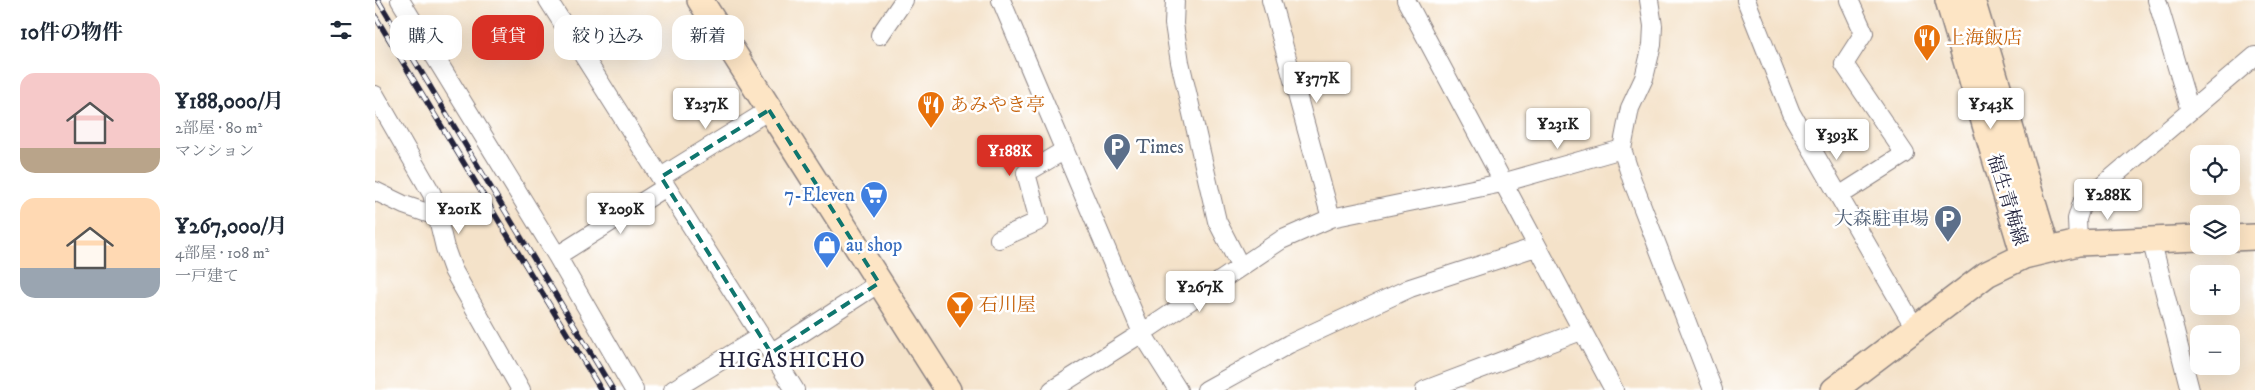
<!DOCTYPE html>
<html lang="ja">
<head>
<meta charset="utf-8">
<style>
	body { margin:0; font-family:"IM FELL DW Pica","Noto Serif JP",serif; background:#f6f6f7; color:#1f2937; height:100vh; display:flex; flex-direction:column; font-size:19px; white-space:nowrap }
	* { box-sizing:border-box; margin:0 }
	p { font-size:16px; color:#747a83 }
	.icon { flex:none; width:28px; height:28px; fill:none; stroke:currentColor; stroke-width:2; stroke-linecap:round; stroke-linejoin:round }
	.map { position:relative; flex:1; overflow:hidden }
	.drawer { display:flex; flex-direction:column; background:#fff; width:375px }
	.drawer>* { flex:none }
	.hud { position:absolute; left:15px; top:15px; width:475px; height:45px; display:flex; gap:10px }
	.tools { position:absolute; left:1815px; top:145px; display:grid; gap:10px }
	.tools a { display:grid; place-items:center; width:50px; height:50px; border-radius:10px; background:#fff; box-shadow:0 5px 20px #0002; font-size:25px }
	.price { position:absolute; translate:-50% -42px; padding:0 11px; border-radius:5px; background:#fff; color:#222; font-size:16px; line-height:32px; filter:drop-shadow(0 1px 2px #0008) }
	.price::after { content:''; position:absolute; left:50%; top:30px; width:15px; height:11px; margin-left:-8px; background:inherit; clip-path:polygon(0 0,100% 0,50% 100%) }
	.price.on { background:#d93025; color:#fff }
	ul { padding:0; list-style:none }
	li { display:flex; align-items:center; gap:15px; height:125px; padding:0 20px }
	li span { display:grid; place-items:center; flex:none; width:140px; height:100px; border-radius:15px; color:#555 }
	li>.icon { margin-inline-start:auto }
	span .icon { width:60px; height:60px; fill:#fffc; stroke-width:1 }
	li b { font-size:21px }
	h2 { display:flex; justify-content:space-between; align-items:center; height:60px; padding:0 20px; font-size:21px }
	.tag { padding:0 18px; border-radius:15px; background:#fff; box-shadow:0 5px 20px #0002; font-size:18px; line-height:45px }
	.tag.on { background:#d93025; color:#fff }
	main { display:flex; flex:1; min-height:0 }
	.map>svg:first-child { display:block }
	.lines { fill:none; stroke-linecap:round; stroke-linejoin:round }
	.street-casing { stroke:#8b8282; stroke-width:20 }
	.secondary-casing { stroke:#8b8282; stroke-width:28 }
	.street { stroke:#fff; stroke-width:18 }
	.secondary { stroke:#fde5c5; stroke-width:25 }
	.rail-casing { stroke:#22223b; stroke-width:5.5 }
	.rail { stroke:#fff; stroke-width:4; stroke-dasharray:11; stroke-linecap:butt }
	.marked { fill:none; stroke:#0f766e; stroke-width:4; stroke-dasharray:10 6; stroke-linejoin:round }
	.labels { text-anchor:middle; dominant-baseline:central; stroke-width:5; stroke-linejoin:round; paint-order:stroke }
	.food-label { font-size:19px; fill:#c56008; stroke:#fff; text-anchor:start }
	.service-label { font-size:19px; fill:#4e5e75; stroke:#fff; text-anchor:start }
	.shop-label { font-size:19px; fill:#366cbe; stroke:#fff; text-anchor:end }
	.street-label { font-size:19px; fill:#22223b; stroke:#fff }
	.quarter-label { font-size:21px; letter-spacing:1px; fill:#22223b; stroke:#fff }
</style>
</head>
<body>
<main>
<section class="drawer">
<h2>10件の物件<svg class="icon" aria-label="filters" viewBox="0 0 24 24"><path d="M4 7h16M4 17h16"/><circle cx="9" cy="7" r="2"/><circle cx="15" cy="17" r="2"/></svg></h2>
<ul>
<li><span style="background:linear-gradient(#f6c9c9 75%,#b9a48a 0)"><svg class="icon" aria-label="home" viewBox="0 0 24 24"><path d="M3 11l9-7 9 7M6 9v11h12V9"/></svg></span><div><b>¥188,000/月</b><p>2部屋 · 80 m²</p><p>マンション</p></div></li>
<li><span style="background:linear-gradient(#ffd9b3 70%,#9aa5b1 0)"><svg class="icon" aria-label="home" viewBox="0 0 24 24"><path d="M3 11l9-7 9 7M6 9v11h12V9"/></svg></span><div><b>¥267,000/月</b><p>4部屋 · 108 m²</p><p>一戸建て</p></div></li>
</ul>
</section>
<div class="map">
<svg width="1880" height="390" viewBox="0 0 1880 390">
	<rect width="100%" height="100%" fill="#fff"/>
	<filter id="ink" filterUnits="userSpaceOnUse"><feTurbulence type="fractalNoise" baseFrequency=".02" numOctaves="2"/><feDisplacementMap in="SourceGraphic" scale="10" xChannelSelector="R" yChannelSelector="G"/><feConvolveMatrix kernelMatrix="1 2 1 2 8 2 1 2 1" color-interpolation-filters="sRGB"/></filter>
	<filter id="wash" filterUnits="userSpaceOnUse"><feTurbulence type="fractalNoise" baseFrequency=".0096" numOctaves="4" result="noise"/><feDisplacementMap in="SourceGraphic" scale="20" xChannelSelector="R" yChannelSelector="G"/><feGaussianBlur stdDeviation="1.12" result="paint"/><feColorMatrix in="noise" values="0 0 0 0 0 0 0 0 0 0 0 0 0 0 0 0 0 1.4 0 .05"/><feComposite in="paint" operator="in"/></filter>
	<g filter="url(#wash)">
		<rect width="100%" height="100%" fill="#f4e2c9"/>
	</g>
	<g filter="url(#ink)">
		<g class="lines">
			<defs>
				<path id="street" d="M25,0L182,256L259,390
					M173,0L420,390
					M626,0L767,333L803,390
					M800,0L799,24L805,62L842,221L865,266
					M896,0L956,218
					M1031,0L1239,390
					M1274,0L1278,26L1277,45L1269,78L1255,108L1247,149L1257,180L1338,390
					M1371,0L1416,113L1540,328
					M1782,0L1815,111
					M505,35L529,0
					M0,95L57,194L70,248L78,270L146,390
					M286,177L394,110
					M0,191L29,205L61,216
					M1464,196L1530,154L1469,64L1489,33L1474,0
					M624,239L664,221L651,173L690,150
					M1776,239L1815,390
					M1703,243L1702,219L1707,203L1880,56
					M182,256L291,187
					M396,353L504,283
					M298,390L386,336
					M677,390L767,333L906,240L956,218L1127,183L1247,149
					M831,390L914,344L1035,288L1161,247
					M1050,390L1206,331"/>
				<path id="secondary" d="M325,0L573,390
					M1573,0L1649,256
					M1597,0L1672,249
					M1856,238L1880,237
					M1459,390L1612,274L1649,256L1703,243L1824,238"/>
			</defs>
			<use href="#street" class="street-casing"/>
			<use href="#secondary" class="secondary-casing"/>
			<use href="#street" class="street"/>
			<use href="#secondary" class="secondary"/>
			<defs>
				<path id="rail" d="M3,0L238,390
					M0,16L226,390"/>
			</defs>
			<use href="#rail" class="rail-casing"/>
			<use href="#rail" class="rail"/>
		</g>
	</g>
	<path class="marked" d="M394,110L504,283L396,353L286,177Z"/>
	<defs>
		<symbol id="restaurant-pin" viewBox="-11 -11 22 30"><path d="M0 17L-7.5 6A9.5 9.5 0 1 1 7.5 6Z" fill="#e8710a" stroke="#fff"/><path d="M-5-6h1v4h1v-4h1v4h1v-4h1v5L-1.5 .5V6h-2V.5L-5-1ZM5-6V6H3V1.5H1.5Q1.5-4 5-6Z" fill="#fff"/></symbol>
		<symbol id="parking-pin" viewBox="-11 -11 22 30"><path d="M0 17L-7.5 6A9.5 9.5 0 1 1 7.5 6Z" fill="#5c6f8a" stroke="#fff"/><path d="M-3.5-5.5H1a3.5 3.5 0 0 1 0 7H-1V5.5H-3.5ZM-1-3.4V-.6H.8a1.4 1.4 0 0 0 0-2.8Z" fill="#fff"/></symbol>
		<symbol id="supermarket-pin" viewBox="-11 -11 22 30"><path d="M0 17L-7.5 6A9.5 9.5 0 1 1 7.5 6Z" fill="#3f7fe0" stroke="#fff"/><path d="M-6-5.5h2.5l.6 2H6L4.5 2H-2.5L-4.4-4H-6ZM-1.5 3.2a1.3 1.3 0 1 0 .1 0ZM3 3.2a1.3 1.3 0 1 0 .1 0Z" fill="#fff"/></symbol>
		<symbol id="shop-pin" viewBox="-11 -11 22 30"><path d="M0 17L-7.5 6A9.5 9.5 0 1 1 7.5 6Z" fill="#3f7fe0" stroke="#fff"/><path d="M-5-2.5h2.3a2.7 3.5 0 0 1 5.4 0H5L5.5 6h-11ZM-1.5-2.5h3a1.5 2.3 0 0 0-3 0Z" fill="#fff"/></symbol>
		<symbol id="bar-pin" viewBox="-11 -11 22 30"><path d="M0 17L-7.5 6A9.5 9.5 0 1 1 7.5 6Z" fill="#e8710a" stroke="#fff"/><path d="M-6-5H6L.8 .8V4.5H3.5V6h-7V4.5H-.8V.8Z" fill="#fff"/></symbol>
	</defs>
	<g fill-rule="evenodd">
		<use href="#restaurant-pin" x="1536" y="22" width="32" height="43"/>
		<use href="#restaurant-pin" x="540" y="89" width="32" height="43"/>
		<use href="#parking-pin" x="726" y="131" width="32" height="43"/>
		<use href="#supermarket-pin" x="483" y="179" width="32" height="43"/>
		<use href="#parking-pin" x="1557" y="203" width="32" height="43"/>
		<use href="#shop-pin" x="436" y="229" width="32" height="43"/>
		<use href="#bar-pin" x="569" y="289" width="32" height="43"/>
	</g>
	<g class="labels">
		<g class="food-label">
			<text x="1571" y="38">上海飯店</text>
			<text x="575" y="105">あみやき亭</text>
			<text x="604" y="305">石川屋</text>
		</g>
		<g class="service-label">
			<text x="761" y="147">Times</text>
			<text x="1554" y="219" text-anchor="end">大森駐車場</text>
		</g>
		<g class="shop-label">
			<text x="480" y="195">7-Eleven</text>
			<text x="471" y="245" text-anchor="start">au shop</text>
		</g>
		<g class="street-label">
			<text transform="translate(1632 200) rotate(73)">福生青梅線</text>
		</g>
		<g class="quarter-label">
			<text x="417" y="361">HIGASHICHO</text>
		</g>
	</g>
</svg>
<div class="tools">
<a><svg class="icon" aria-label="locate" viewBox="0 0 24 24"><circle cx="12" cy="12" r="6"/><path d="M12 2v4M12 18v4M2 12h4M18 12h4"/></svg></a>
<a><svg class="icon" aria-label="layers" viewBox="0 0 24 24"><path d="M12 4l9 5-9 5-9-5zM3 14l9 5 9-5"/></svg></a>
<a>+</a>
<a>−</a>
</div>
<b class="price" style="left:942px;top:104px">¥377K</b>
<b class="price" style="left:331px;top:130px">¥237K</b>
<b class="price" style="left:1616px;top:130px">¥543K</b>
<b class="price" style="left:1183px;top:150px">¥231K</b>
<b class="price" style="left:1462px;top:161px">¥393K</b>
<b class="price on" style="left:635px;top:177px">¥188K</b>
<b class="price" style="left:1733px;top:221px">¥288K</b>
<b class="price" style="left:84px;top:235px">¥201K</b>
<b class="price" style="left:246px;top:235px">¥209K</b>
<b class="price" style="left:825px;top:313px">¥267K</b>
<div class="hud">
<a class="tag">購入</a>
<a class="tag on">賃貸</a>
<a class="tag">絞り込み</a>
<a class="tag">新着</a>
</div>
</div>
</main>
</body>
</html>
